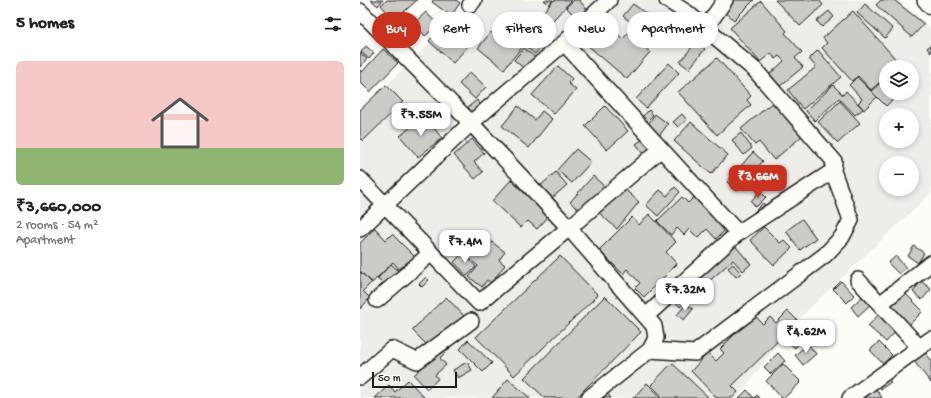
<!DOCTYPE html>
<html lang="en">
<head>
<meta charset="utf-8">
<style>
	body { margin:0; font-family:"Gochi Hand",sans-serif; background:#f6f6f6; color:#222; height:100vh; display:flex; flex-direction:column; font-size:15px; white-space:nowrap }
	* { box-sizing:border-box; margin:0 }
	p { font-size:13px; color:#767676 }
	.icon { flex:none; width:22px; height:22px; fill:none; stroke:currentColor; stroke-width:2; stroke-linecap:round; stroke-linejoin:round }
	.map { position:relative; flex:1; overflow:hidden }
	.drawer { display:flex; flex-direction:column; background:#fff; width:360px }
	.drawer>* { flex:none }
	.hud { position:absolute; left:12px; top:12px; width:380px; height:36px; display:flex; gap:8px }
	.buttons { position:absolute; left:519px; top:60px; display:grid; gap:8px }
	.buttons a { display:grid; place-items:center; width:40px; height:40px; border-radius:50%; background:#fff; box-shadow:0 2px 6px #0003; font-size:20px }
	.scale { position:absolute; left:12px; bottom:10px; width:85px; box-sizing:border-box; padding-left:4px; border:2px solid #1c1c1c; border-top:0; font-size:11px; line-height:14px; white-space:nowrap; color:#1c1c1c; -webkit-text-stroke:3px #fdfcf7; paint-order:stroke }
	.price { position:absolute; translate:-50% -34px; padding:0 9px; border-radius:8px; background:#fff; color:#222; font-size:13px; line-height:26px; filter:drop-shadow(0 1px 2px #0008) }
	.price::after { content:''; position:absolute; left:50%; top:24px; width:12px; height:9px; margin-left:-6px; background:inherit; clip-path:polygon(0 0,100% 0,50% 100%) }
	.price.on { background:#c8321e; color:#fff }
	ul { padding:0; list-style:none }
	li { display:grid; align-content:center; gap:8px; height:212px; padding:0 16px }
	li+li { border-top:1px solid #e0e0e0 }
	li span { display:grid; place-items:center; height:124px; border-radius:6px; color:#555 }
	li>.icon { margin-inline-start:auto }
	span .icon { width:72px; height:72px; fill:#fffc; stroke-width:1 }
	li b { font-size:17px }
	h2 { display:flex; justify-content:space-between; align-items:center; height:48px; padding:0 16px; font-size:17px }
	.chip { padding:0 14px; border-radius:18px; background:#fff; box-shadow:0 2px 6px #0003; font-size:14px; line-height:36px }
	.chip.on { background:#c8321e; color:#fff }
	main { display:flex; flex:1; min-height:0 }
	.map>svg:first-child { display:block }
	.built { fill:#eeede9; fill-rule:evenodd }
	.building { fill:#cccbc8; stroke:#1c1c1c }
	.lines { fill:none; stroke-linecap:round; stroke-linejoin:round }
	.minor-casing { stroke:#1c1c1c; stroke-width:18 }
	.minor { stroke:#fdfcf7; stroke-width:15 }
</style>
</head>
<body>
<main>
<section class="drawer">
<h2>5 homes<svg class="icon" aria-label="filters" viewBox="0 0 24 24"><path d="M4 7h16M4 17h16"/><circle cx="9" cy="7" r="2"/><circle cx="15" cy="17" r="2"/></svg></h2>
<ul>
<li><span style="background:linear-gradient(#f6c9c9 70%,#8fb573 0)"><svg class="icon" aria-label="home" viewBox="0 0 24 24"><path d="M3 11l9-7 9 7M6 9v11h12V9"/></svg></span><div><b>₹3,660,000</b><p>2 rooms · 54 m²</p><p>Apartment</p></div></li>
</ul>
</section>
<div class="map">
<svg width="571" height="398" viewBox="0 0 571 398">
	<rect width="100%" height="100%" fill="#fdfcf7"/>
	<filter id="ink" filterUnits="userSpaceOnUse"><feTurbulence type="fractalNoise" baseFrequency=".025" numOctaves="2"/><feDisplacementMap in="SourceGraphic" scale="8" xChannelSelector="R" yChannelSelector="G"/><feConvolveMatrix kernelMatrix="1 2 1 2 8 2 1 2 1" color-interpolation-filters="sRGB"/></filter>
	<g filter="url(#ink)">
		<path class="built" d="M118,0H293L325,16L344,32L367,0H536L554,13L571,30V193L432,325L377,398H0V111L100,13L109,9ZM526,67H552V93H526ZM526,115H552V141H526ZM526,163H552V189H526Z"/>
		<path class="building" d="M11,0H23L18,6Z
			M27,0H57L34,21L21,5Z
			M73,0H96L100,3L91,16L72,2Z
			M184,0H193L189,5Z
			M194,0H212L192,21L183,12Z
			M214,0H219L229,12L219,21L206,7Z
			M366,0H394L374,20L360,7Z
			M415,0H459L463,5L440,26Z
			M521,0H534L564,24L552,37L516,5Z
			M401,1L427,31L425,33L442,52L435,58L443,67L420,86L410,74L424,61L419,56L415,59L411,53L400,62L370,28Z
			M273,4L288,15L278,28L263,16Z
			M505,4L533,29L525,38L497,13Z
			M469,11L474,17L462,27L457,21Z
			M493,11L540,64L537,67H526V77L511,90L498,76L492,81L462,48L467,43L463,38Z
			M66,12L78,25L65,36L54,23Z
			M93,14L117,36L93,63L69,41Z
			M290,15L297,21L286,34L278,28Z
			M162,20L186,41L175,54L151,34Z
			M244,22L263,39L268,33L290,52L267,79L226,44Z
			M145,31L163,46L144,69L118,48L131,32L139,39Z
			M336,42L345,49L329,69L320,62Z
			M571,45V53L567,48Z
			M6,46L14,53L9,59L1,52Z
			M164,48L176,58L166,70L154,60Z
			M23,49L38,63L10,92L0,82V70L2,72Z
			M458,50L481,77L443,109L428,90L456,67L449,59Z
			M0,53L7,59L0,67Z
			M357,58L391,96L387,100L391,105L357,135L318,92Z
			M545,61L552,67H540Z
			M309,63L319,73L286,108L276,99Z
			M198,66L212,79L208,83L216,90L194,114L172,95Z
			M552,67L556,71L552,75Z
			M110,72L126,87L115,99L99,84Z
			M497,77L517,97L504,110L498,103L502,99L489,85Z
			M526,78V93H540L526,106L511,91Z
			M26,85L43,102L3,141L0,138V110Z
			M473,85L483,95L486,91L503,109L495,115L479,98L455,121L446,111Z
			M117,100L122,107L113,114L108,107Z
			M414,101L443,135L414,160L399,142L395,145L381,129Z
			M480,101L500,123L478,143L458,122Z
			M158,106L175,120L182,111L192,119L169,148L142,126Z
			M245,106L268,131L247,150L225,126Z
			M289,110L293,115L286,122L281,118Z
			M295,114L308,124L299,136L286,127Z
			M322,114L327,120L318,127L313,122Z
			M64,116L82,138L58,157L40,136Z
			M331,122L368,155L351,174L314,141Z
			M381,133L392,148L384,155L372,140Z
			M112,139L124,153L114,162L123,172L115,179L94,155Z
			M283,139L291,148L284,154L276,144Z
			M216,149L231,162L212,183L197,170Z
			M393,152L403,161L377,191L367,182Z
			M196,172L207,185L191,199L180,186Z
			M233,176L245,187L222,213L210,202Z
			M151,180L189,216L177,229L168,221L161,228L132,201Z
			M260,185L279,202L257,229L237,211Z
			M315,187L320,192L298,216L286,205L300,190L307,196Z
			M400,191L406,197L396,207L391,201Z
			M322,197L328,203L334,197L365,230L356,239L347,229L338,238L329,229L324,235L317,228L311,235L297,221Z
			M403,203L408,208L399,218L394,212Z
			M289,214L316,242L306,252L317,264L284,297L275,288L280,283L267,269L263,274L239,250L272,217L279,225Z
			M442,219L456,238L440,250L426,231Z
			M404,227L420,243L424,240L432,248L414,265L390,240Z
			M15,228L26,240L32,234L55,257L41,271L33,262L12,283L0,271V243Z
			M120,233L145,252L139,260L145,265L131,283L127,280L122,287L109,277L118,266L104,254Z
			M370,240L391,264L383,271L373,260L320,307L309,295Z
			M554,246L564,253L558,263L548,256Z
			M103,253L116,267L107,276L94,262Z
			M200,256L238,295L154,376L116,337Z
			M536,256L546,268L539,274L528,263Z
			M31,264L38,270L25,285L17,279Z
			M373,264L381,273L376,277L368,268Z
			M0,272L12,282L3,291L10,298L0,309Z
			M66,277L69,280L62,287L59,284Z
			M481,281L494,295L487,303L473,289Z
			M561,281L571,289L562,300L553,292Z
			M544,292L563,311L549,325L530,306Z
			M505,294L513,302L498,316L491,307Z
			M245,296L281,332L216,398H185L164,378Z
			M86,297L107,319L73,351L52,330Z
			M326,304L333,309L324,320L317,315Z
			M428,311L438,321L372,386L378,392L372,398H357L331,371L348,353L356,361L364,353L360,349L394,315L403,324L410,317L416,323Z
			M520,313L538,329L526,342L508,326Z
			M438,330L445,336L435,348L429,343Z
			M108,340L132,363L123,372L100,349Z
			M519,342L532,355L523,364L510,350Z
			M87,344L90,348L80,358L86,365L75,375L78,379L67,389L54,375Z
			M448,344L456,354L443,365L435,355Z
			M564,351L571,360V383L553,360Z
			M418,353L425,361L411,374L404,367Z
			M107,362L112,370L98,378L93,370Z
			M312,363L349,398H304L291,385Z
			M423,364L441,382L424,398H422L406,381Z
			M526,376L531,382L521,389L517,383Z
			M148,379L170,398H132Z
			M48,380L65,398H15L29,385L35,392Z
			M287,383L302,398H273Z
			M516,389L522,398H503Z
			M387,390L394,398L397,395L400,398H379Z
			M246,392L251,398H239Z"/>
		<g class="lines">
			<defs>
				<path id="minor" d="M565,0L571,7
					M110,5L114,0
					M0,11L111,123L209,228L119,303L0,179
					M345,29L365,0
					M204,43L378,233
					M0,229L111,123L204,43L249,0
					M498,280L559,347
					M17,300L71,253
					M520,304L571,263
					M286,316L378,233L473,171L474,161L395,70L326,12L307,0
					M290,350L335,353L465,255L482,237L491,220L473,171
					M0,377L32,349L57,361L111,321
					M229,398L290,350L296,338L294,326L209,228L301,149
					M490,398L571,339"/>
			</defs>
			<use href="#minor" class="minor-casing"/>
			<use href="#minor" class="minor"/>
		</g>
	</g>
</svg>
<div class="buttons">
<a><svg class="icon" aria-label="layers" viewBox="0 0 24 24"><path d="M12 4l9 5-9 5-9-5zM3 14l9 5 9-5"/></svg></a>
<a>+</a>
<a>−</a>
</div>
<div class="scale">50 m</div>
<b class="price" style="left:61px;top:137px">₹7.55M</b>
<b class="price on" style="left:398px;top:199px">₹3.66M</b>
<b class="price" style="left:105px;top:264px">₹7.4M</b>
<b class="price" style="left:325px;top:312px">₹7.32M</b>
<b class="price" style="left:446px;top:354px">₹4.62M</b>
<div class="hud">
<a class="chip on">Buy</a>
<a class="chip">Rent</a>
<a class="chip">Filters</a>
<a class="chip">New</a>
<a class="chip">Apartment</a>
</div>
</div>
</main>
</body>
</html>
